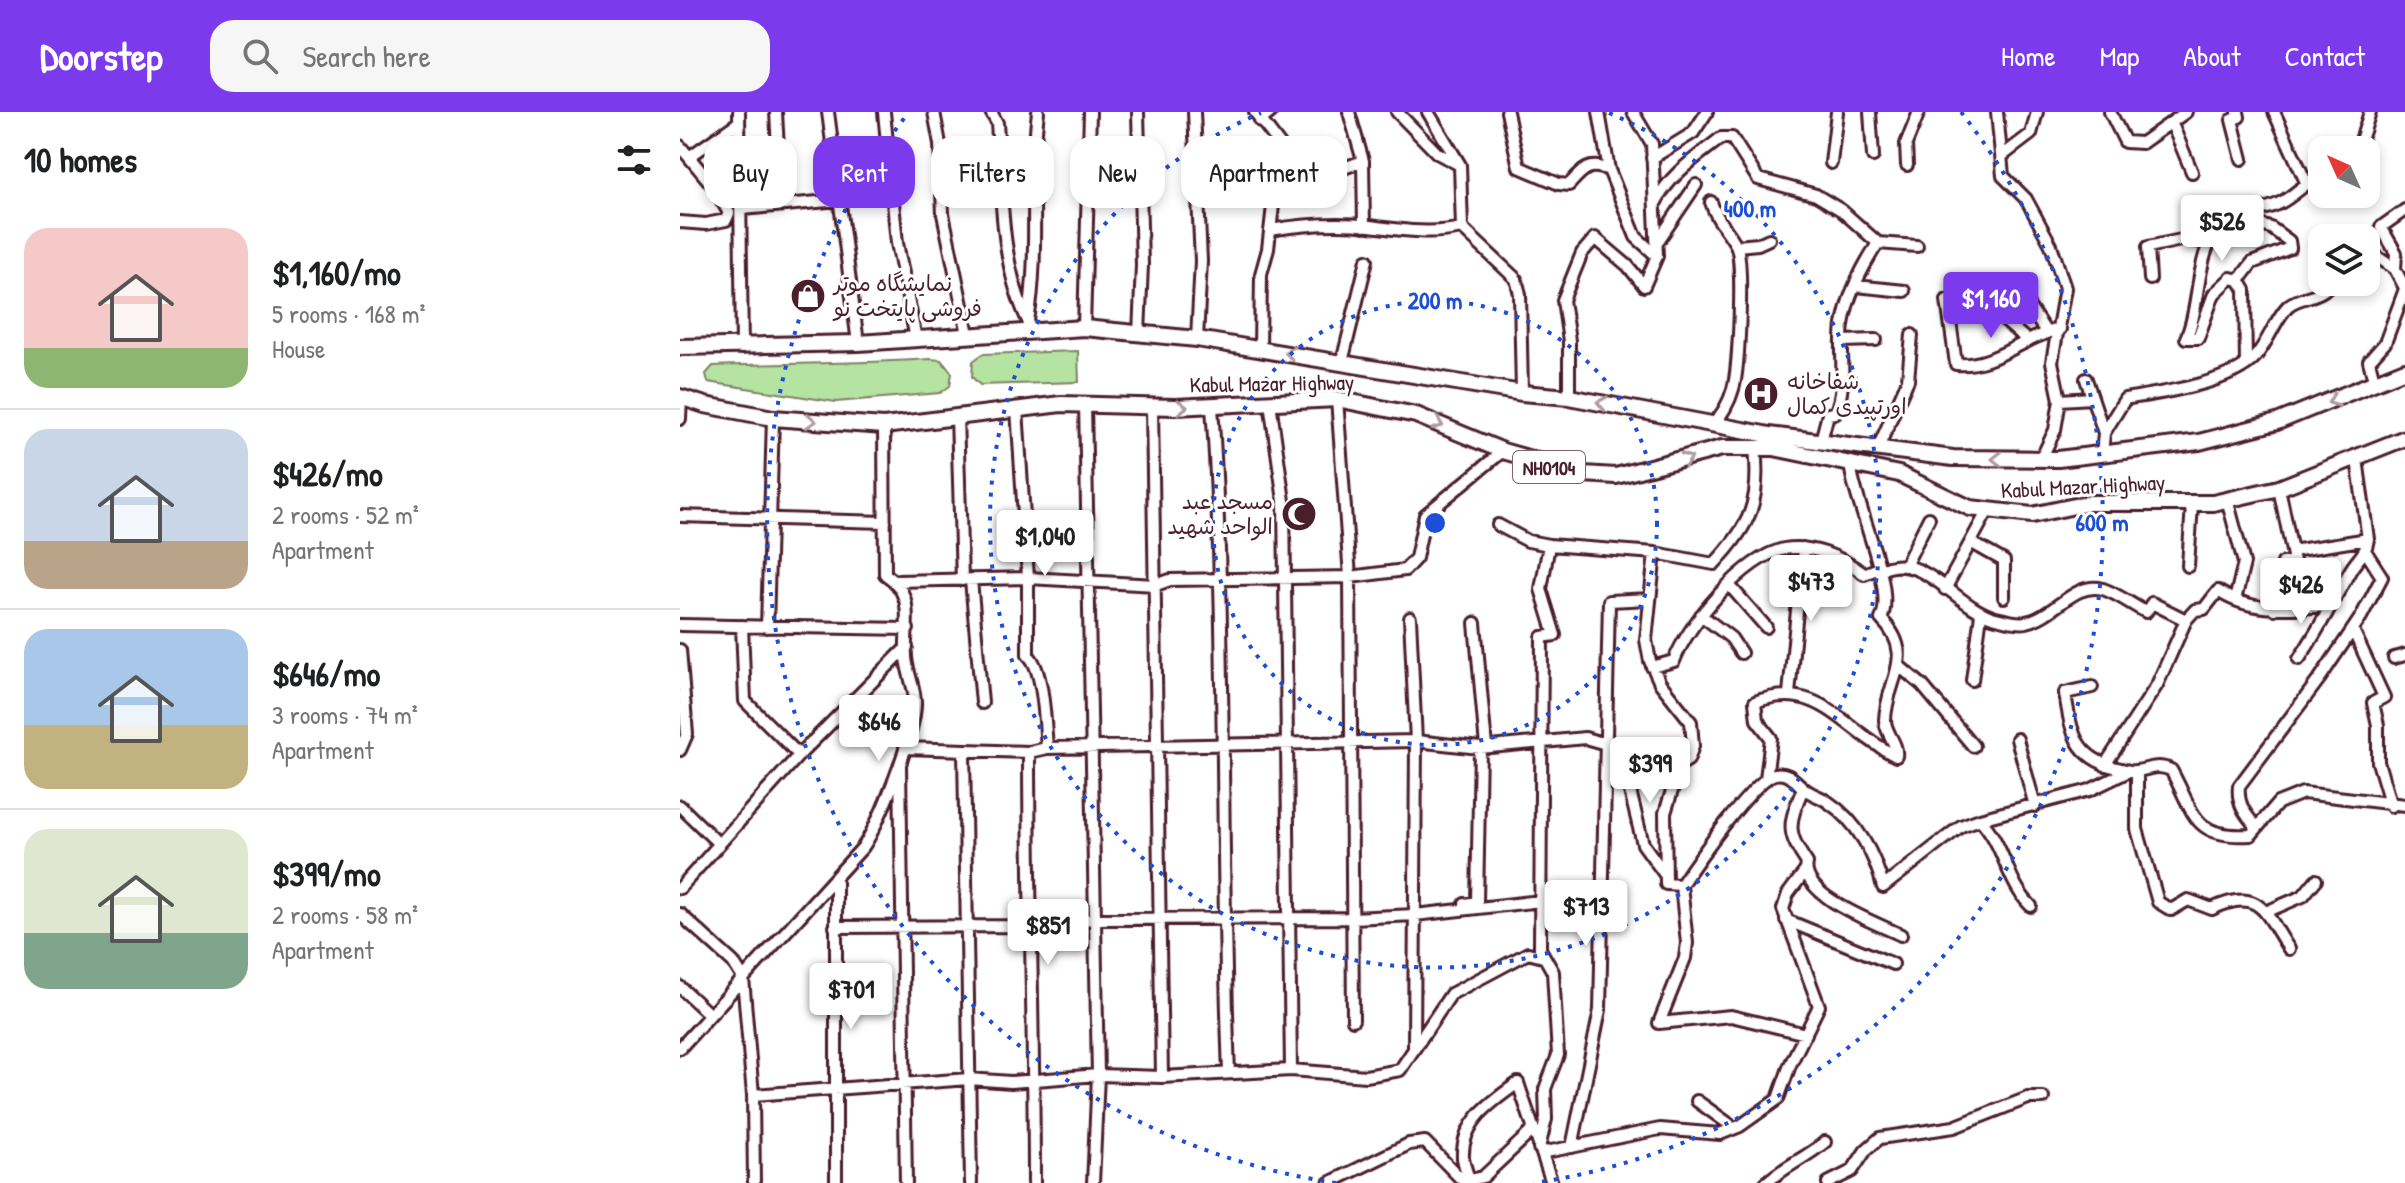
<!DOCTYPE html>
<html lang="en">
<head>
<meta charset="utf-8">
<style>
	body { margin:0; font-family:"Patrick Hand","Playpen Sans Arabic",sans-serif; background:#f6f6f6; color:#202124; height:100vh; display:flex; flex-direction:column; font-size:30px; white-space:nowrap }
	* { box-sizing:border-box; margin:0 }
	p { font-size:26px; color:#757577 }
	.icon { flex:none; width:44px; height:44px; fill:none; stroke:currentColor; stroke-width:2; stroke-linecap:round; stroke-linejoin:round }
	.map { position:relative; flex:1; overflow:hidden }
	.details { display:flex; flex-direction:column; background:#fff; width:680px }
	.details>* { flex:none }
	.top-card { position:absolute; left:24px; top:24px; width:760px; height:72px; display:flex; gap:16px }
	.needle { width:52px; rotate:315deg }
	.fabs { position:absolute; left:1628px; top:24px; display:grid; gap:16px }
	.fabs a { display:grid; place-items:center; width:72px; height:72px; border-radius:16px; background:#fff; box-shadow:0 4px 12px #0003; font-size:40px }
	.price { position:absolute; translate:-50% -68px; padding:0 18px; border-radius:8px; background:#fff; color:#222; font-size:26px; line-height:52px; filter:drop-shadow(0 2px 4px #0008) }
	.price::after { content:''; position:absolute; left:50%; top:48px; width:24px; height:18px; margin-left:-12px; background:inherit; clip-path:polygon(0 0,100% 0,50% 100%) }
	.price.on { background:#7c3aed; color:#fff }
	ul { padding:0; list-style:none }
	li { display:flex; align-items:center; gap:24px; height:200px; padding:0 24px }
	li+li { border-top:2px solid #e0e0e0 }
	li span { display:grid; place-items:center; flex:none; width:224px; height:160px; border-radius:24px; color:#555 }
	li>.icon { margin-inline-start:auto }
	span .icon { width:96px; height:96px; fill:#fffc; stroke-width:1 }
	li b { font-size:34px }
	h2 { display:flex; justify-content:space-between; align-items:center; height:96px; padding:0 24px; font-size:34px }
	.tag { padding:0 28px; border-radius:24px; background:#fff; box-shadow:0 4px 12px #0003; font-size:28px; line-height:72px }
	.tag.on { background:#7c3aed; color:#fff }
	header { display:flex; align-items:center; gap:48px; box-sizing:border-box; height:112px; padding:0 40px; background:#7c3aed; color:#fff }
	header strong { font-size:38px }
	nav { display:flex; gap:44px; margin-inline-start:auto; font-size:28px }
	.search { width:560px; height:72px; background:#f6f6f6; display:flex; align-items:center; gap:20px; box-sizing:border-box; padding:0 28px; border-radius:24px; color:#757577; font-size:30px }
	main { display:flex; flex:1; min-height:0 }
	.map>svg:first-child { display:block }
	.park { fill:#b5e3a1; stroke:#808166; stroke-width:2 }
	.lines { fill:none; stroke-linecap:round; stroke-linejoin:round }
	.minor-casing { stroke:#4a1f2b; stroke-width:16 }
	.highway-casing { stroke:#4a1f2b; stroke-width:20 }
	.minor { stroke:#fff; stroke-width:10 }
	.highway { stroke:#fff; stroke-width:14 }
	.oneway { stroke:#ae9aa0 }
	.ring { fill:none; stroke:#1d4ed8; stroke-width:4; stroke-dasharray:4 8 }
	.labels { text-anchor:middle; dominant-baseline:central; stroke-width:6; stroke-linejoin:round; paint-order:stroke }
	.shield { fill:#fff; stroke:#80626b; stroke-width:2 }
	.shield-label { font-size:20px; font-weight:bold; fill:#4a1f2b }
	.poi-label { font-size:22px; fill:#4a1f2b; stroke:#fff; text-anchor:start }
	.street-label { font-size:22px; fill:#4a1f2b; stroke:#fff }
	.centre { fill:#1d4ed8; stroke:#fff; stroke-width:4 }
	.ring-label { font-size:24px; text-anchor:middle; font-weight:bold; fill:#1d4ed8; stroke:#fff; stroke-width:6; stroke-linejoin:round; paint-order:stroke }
</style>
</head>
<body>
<header>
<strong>Doorstep</strong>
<div class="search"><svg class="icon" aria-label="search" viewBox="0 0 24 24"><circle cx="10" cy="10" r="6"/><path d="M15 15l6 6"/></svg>Search here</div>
<nav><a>Home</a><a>Map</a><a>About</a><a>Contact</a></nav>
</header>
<main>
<section class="details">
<h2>10 homes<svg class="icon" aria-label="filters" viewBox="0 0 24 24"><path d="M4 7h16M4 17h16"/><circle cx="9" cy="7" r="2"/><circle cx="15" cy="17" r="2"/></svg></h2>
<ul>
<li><span style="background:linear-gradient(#f6c9c9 75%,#8fb573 0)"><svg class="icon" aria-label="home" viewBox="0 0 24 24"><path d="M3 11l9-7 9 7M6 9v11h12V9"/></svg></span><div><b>$1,160/mo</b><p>5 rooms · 168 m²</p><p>House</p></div></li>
<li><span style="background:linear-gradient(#c9d6e8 70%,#b9a48a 0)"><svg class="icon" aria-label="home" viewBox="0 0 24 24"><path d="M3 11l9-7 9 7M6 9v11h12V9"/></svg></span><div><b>$426/mo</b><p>2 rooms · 52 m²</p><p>Apartment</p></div></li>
<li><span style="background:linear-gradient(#a9c7e8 60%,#c2b280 0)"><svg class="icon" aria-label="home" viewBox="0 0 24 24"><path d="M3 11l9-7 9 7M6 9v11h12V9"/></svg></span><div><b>$646/mo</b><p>3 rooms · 74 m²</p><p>Apartment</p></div></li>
<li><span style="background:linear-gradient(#dfe7d0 65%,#7fa58c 0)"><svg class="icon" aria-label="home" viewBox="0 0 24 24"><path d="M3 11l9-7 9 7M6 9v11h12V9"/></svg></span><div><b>$399/mo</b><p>2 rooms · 58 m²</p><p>Apartment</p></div></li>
</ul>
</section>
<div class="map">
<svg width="1725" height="1071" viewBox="0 0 1725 1071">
	<rect width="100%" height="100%" fill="#fff"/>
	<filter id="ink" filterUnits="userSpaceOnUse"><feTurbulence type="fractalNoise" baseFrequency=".0125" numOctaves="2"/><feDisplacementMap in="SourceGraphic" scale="16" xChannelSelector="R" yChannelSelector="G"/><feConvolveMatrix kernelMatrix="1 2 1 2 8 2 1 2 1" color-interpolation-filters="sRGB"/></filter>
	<g filter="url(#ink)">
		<path class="park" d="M398,239L399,270L300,273L292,265L293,249L303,242Z
			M250,247L261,248L272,261L270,274L260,281L156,290L28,270L26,262L33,254C106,251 177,252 250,247Z"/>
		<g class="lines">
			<defs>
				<path id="minor" d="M59,0L62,236
					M96,0L101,93
					M148,0L178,231
					M204,0L217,131L236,227
					M254,0L260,32L263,102L288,222
					M311,0L317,11C322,76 319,147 347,207
					M458,0L462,153L459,222
					M514,0L521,149L517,227
					M575,0L600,33L588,137L581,162L580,237
					M669,0L683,49L684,114
					M717,0L757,41L778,52
					M748,0L780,53L782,116L836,167L840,182L842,281
					M827,0L839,55L879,72L889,73C903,57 909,50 929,58L956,125L977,144
					M919,0L929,58
					M1190,0L1193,44
					M1317,0L1323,64L1346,87L1371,133L1385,176L1372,250L1380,288L1375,318L1361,347
					M1430,0L1445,30L1462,31L1506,0
					M1558,0L1559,5L1552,8L1562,47
					M1594,0L1626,70
					M580,9L591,0
					M1492,12L1512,60
					M0,34L33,74L49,101L46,108L26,112L0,110
					M1678,38L1690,0
					M1322,44L1351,22L1357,0
					M9,45L59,10
					M972,46L1013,21L1027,0
					M1151,51L1157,0
					M1227,53L1226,32L1239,0
					M595,68L650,61L683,49
					M976,90C990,62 1017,45 1041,26H1052L1078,67L1136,83L1161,98L1198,131L1237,134
					M1031,90C1037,110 1047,116 1056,133C1064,148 1059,258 1053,277C1049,292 1042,302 1032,314
					M62,97L159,88
					M590,118C621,113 658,110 690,114C721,118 750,123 782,116
					M978,129L1016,73
					M1057,134L1078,132L1089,127
					M1686,137L1715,157L1725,176
					M1715,157L1716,141L1701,115L1725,98
					M1470,167L1468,135L1506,127L1530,131
					M1559,168L1572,151L1610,136L1609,129L1591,116L1580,113
					M1295,171L1312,198L1348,229
					M1176,174L1224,179
					M1324,177L1347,192L1366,220
					M1267,188L1276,252C1314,256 1344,224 1380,217
					M404,216L410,0
					M351,218L348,209C360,139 349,70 358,0
					M1162,229L1196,228
					M662,250L687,148
					M1566,253L1565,178L1559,168L1551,166L1534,182L1518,226H1506C1523,191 1512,128 1552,107C1567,99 1585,99 1600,91C1616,83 1624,70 1642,64
					M1406,267L1424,321L1422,343
					M1695,272L1689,249L1705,231L1725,177
					M889,285V229L883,188L902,141L915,126L948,154L964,174L977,144L972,32L953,0
					M657,287L670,465L673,908
					M1380,288L1412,286
					M590,290L604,389L611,958
					M405,291L418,963L413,1071
					M532,294C547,516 540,739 549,961
					M472,295L482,965
					M337,297L348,466V543C364,557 365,614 367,636
					M277,304L282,468
					M0,307L1,285
					M1424,321L1445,287C1480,281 1550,272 1575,245C1588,231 1597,203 1609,193C1622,183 1642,186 1651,170
					M1141,329L1148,302L1155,301C1168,274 1159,241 1163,213C1167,185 1183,154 1198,131
					M1198,336L1228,268L1232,223
					M1170,350C1173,391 1217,476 1201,507C1238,544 1206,568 1205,608C1205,621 1218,631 1216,644
					M1547,387L1564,451L1555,488
					M0,404L205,410
					M818,413L848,429L869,433L975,441L1034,452C1070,414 1081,390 1075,336
					M1292,431L1324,449V485
					M869,433L861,477L875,523L862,525L860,837L873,860L878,943L865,977L866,1007L859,1036L866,1040L980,1017L1040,1022L1060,1014L1098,987L1110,953L1139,894L1103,797L1108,782L1126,758
					M1612,439L1688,427
					M975,441L966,528L970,549L980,571L1011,610L1013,634L1008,648L1000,653L985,701L986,772L1001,773C1014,753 1075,666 1095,662C1110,659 1116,671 1126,678C1133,683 1141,685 1148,690C1177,709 1195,743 1203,775L1281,714L1300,707C1325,734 1326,769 1351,794
					M1225,454L1249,406
					M1508,454L1512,392
					M1199,459C1241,435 1277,497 1316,506C1325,508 1337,512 1346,510C1374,505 1394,469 1423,477C1438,482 1452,493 1466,500L1472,491L1506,508
					M291,468L302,591
					M216,469L348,466L476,473L490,468L670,465L725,458L736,446L745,403L823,339
					M1050,474L1086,515
					M1265,477L1307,400
					M1594,497L1603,451L1614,449L1599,376
					M1021,503L1051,526L1061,541
					M730,506L736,629L734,935
					M795,511L806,635
					M0,513L228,517
					M62,514L65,589L119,643
					M87,515L93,306
					M1673,518L1704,585L1693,591L1698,613V650L1711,694
					M0,538L7,622L0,638
					M1714,546L1725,543
					M1619,547C1639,518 1653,489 1670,459C1677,446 1686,443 1688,427L1677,347
					M1219,554L1242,573L1293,634
					M972,555L994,549C1008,512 1063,446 1104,437C1131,432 1162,445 1184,462L1199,456
					M1292,568L1301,502
					M1412,575L1385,581C1391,620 1395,646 1437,656C1442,657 1450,660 1455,659C1470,658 1475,651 1491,658C1515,701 1512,727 1571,723L1598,691L1623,681L1725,693
					M1109,582L1123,436
					M1337,627L1355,694
					M225,636L349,640L367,636L736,629L800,636L905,626L1000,653
					M284,640L291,1071
					M349,640C349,784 354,927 354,1071
					M927,641L950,679L963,732L986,764
					M220,653L226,1071
					M1425,653L1477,573L1506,508L1515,498L1524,497L1538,479C1571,502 1613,496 1651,494
					M1457,660V717L1478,790L1491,798L1508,788L1532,797C1581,773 1586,803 1609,837
					M1086,667L1091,626L1077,608L1075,590C1140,566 1164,619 1216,644
					M1123,676C1109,711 1105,719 1127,751C1119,784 1197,811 1221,823
					M0,694L39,732
					M1300,707L1410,678L1449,659
					M1577,716C1565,702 1557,692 1559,674L1640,566L1681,505L1702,465L1686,440
					M1001,773L1007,831L1005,846L979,911L1051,904L1126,922
					M0,776L119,643L227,535
					M785,792L797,790L800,636
					M1588,799L1623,784L1636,768
					M0,802L53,850L63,866L73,983L74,1071
					M1106,808L1213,852
					M155,815L349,814L413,807L672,806L735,803L861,789L924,791
					M0,875L30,903
					M0,936L183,735C200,710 234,623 235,593C236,577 227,561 226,545C224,512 237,483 205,462L204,314
					M73,983L289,967L331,970L418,963L482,965L611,958L686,964L720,958L771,882L848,841L863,845
					M1017,989L1049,1012L1050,1017
					M892,1035L920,898L929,489L970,487
					M790,1068L803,1065L852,1019
					M156,1071V765
					M649,1071L729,1032L745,1030L785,1071
					M789,1071C789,1063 784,1055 783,1046C781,1010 811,990 838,971L872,1071
					M1086,1071C1105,1054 1126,1046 1145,1030
					M1148,1071L1172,1059L1186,1038L1200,1026L1274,1015L1348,986H1363"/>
				<path id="highway" d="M0,235L178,231L404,216L517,227L842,281L889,285L1089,323L1273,346L1378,347L1519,330L1597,310L1725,258
					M0,285L25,293L93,306L204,314L381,292L495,295L657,287L736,303L823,339L903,362L936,364L1042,336H1094L1219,362L1290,396L1352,403L1409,391H1533L1599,376L1725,326"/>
			</defs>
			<use href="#minor" class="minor-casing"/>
			<use href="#highway" class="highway-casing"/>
			<use href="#minor" class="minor"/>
			<use href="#highway" class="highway"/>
		</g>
		<defs><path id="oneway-chevron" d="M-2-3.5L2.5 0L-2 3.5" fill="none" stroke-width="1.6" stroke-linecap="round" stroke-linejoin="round" transform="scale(2)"/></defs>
		<g class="oneway">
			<use href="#oneway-chevron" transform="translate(610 241) rotate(-171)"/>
			<use href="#oneway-chevron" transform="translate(1653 289) rotate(159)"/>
			<use href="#oneway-chevron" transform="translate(922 291) rotate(-169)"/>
			<use href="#oneway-chevron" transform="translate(502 295) rotate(-1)"/>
			<use href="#oneway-chevron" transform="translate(131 309) rotate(5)"/>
			<use href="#oneway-chevron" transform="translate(758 312) rotate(22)"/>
			<use href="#oneway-chevron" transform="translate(1007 347) rotate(-17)"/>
			<use href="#oneway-chevron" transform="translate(1317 347) rotate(-179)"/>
		</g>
	</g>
	<g class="ring">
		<circle cx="755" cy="411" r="222"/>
		<path d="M929 1A445 445 0 1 1 581 1"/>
		<path d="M656 1071A667 667 0 0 1 229 0M1281 0A667 667 0 0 1 854 1071"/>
	</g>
	<defs>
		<symbol id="shop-disc" viewBox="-11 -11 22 22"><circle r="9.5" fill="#4a1f2b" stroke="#fff"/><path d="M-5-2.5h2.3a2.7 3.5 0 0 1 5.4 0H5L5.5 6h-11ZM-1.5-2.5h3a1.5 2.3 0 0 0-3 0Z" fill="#fff"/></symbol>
		<symbol id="hospital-disc" viewBox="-11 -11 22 22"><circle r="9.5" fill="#4a1f2b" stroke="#fff"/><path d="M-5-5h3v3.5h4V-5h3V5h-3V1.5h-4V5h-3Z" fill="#fff"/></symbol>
		<symbol id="mosque-disc" viewBox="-11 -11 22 22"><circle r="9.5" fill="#4a1f2b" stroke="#fff"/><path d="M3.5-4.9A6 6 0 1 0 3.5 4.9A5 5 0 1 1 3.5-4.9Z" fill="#fff"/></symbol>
	</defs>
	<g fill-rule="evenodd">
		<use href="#shop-disc" x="108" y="164" width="40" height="40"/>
		<use href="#hospital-disc" x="1061" y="262" width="40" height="40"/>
		<use href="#mosque-disc" x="599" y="382" width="40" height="40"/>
	</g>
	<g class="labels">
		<rect class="shield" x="833" y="339" width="72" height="32" rx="6"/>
		<g class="shield-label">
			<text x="869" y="355">NH0104</text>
		</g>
		<g class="poi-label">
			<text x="154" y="171">نمایشگاه موتر<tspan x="154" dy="25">فروشی پایتخت نو</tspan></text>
			<text x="1107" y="269">شفاخانه<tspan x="1107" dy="25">اورتپیدی کمال</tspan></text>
			<text x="593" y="389" text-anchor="end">مسجد عبد<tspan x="593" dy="25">الواحد شهید</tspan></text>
		</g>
		<g class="street-label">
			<text transform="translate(592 271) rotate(-1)">Kabul Mazar Highway</text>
			<text transform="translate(1403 374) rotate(-3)">Kabul Mazar Highway</text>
		</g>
	</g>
	<circle cx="755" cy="411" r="12" class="centre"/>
	<g class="ring-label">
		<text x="1070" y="105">400 m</text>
		<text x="755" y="197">200 m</text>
		<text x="1422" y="419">600 m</text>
	</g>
</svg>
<div class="fabs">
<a><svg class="needle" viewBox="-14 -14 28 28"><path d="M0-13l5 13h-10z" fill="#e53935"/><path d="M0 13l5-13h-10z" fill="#757577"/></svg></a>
<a><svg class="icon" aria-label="layers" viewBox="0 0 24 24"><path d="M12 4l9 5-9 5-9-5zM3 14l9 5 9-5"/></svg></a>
</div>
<b class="price" style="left:1542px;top:151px">$526</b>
<b class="price on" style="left:1311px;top:228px">$1,160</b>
<b class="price" style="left:365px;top:466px">$1,040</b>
<b class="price" style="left:1131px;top:511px">$473</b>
<b class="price" style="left:1621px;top:514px">$426</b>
<b class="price" style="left:199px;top:651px">$646</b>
<b class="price" style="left:970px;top:693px">$399</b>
<b class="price" style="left:906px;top:836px">$713</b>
<b class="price" style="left:368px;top:855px">$851</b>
<b class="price" style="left:171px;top:919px">$701</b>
<div class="top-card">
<a class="tag">Buy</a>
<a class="tag on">Rent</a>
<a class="tag">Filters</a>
<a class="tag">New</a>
<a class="tag">Apartment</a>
</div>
</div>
</main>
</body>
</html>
